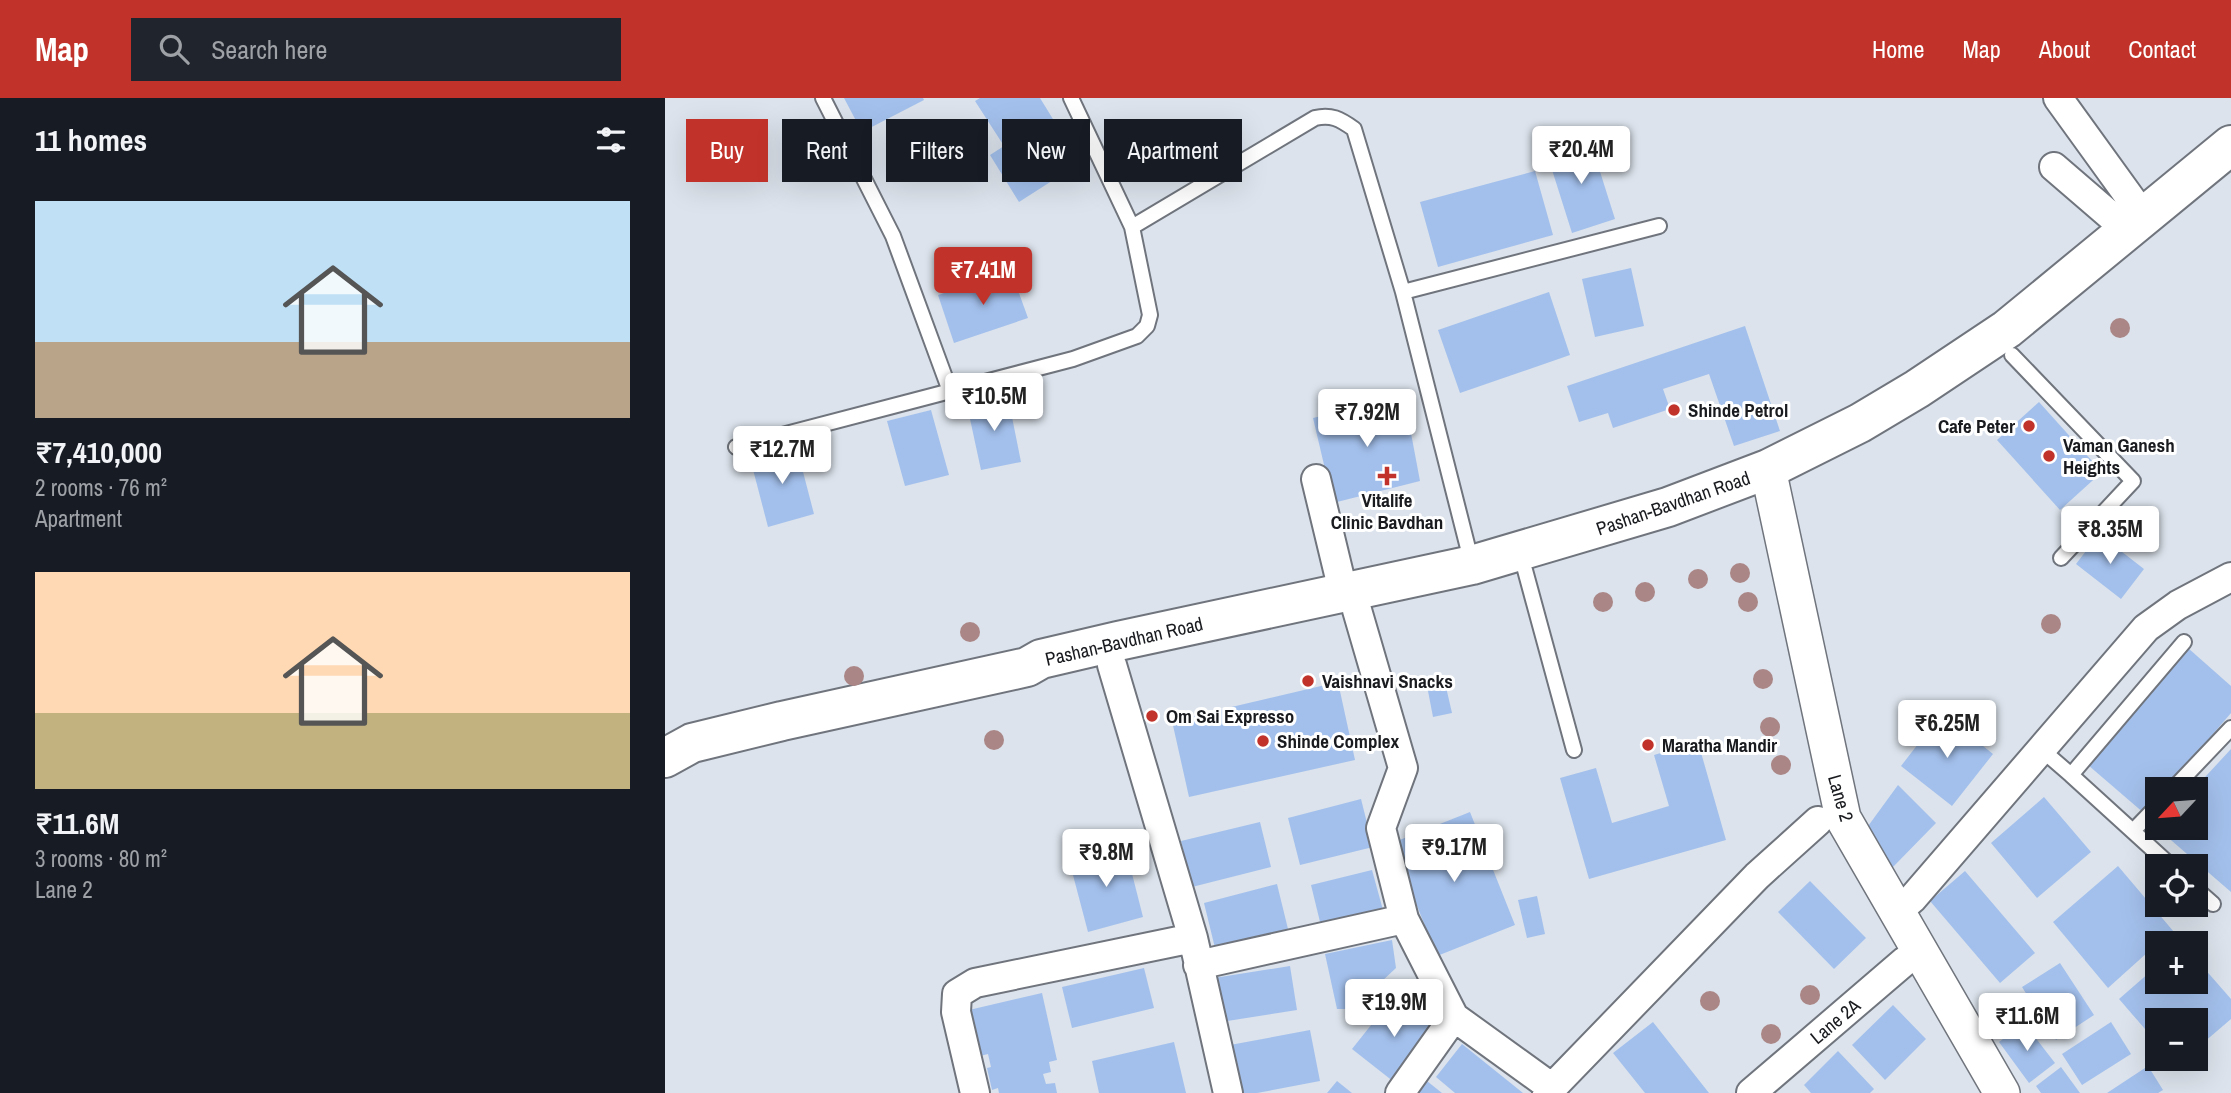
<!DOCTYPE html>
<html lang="en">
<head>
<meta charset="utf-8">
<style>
	body { margin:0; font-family:"Archivo Narrow",sans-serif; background:#20242c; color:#f1f3f6; height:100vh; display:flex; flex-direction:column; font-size:26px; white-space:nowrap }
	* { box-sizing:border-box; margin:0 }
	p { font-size:23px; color:#9ea1a6 }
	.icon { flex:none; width:38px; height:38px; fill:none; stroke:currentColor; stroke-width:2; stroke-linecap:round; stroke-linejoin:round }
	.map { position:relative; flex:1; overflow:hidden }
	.sheet { display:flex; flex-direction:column; background:#171b24; width:665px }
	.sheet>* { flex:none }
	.hud { position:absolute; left:21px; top:21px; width:665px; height:63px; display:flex; gap:14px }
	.needle { width:46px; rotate:244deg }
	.fabs { position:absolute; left:1480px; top:679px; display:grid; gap:14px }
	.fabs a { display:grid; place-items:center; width:63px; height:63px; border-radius:0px; background:#171b24; box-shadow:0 7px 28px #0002; font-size:35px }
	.price { position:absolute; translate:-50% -60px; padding:0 16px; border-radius:7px; background:#fff; color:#222; font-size:23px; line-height:46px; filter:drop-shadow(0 2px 4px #0008) }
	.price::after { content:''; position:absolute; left:50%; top:42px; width:21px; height:16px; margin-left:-10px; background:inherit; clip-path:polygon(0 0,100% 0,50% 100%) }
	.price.selected { background:#c1332a; color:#fff }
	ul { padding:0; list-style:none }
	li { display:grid; align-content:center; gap:14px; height:371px; padding:0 35px }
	li span { display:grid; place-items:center; height:217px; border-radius:0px; color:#555 }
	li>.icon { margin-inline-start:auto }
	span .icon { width:126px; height:126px; fill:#fffc; stroke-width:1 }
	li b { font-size:30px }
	h2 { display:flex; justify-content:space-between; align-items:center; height:84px; padding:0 35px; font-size:30px }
	.pill { padding:0 24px; border-radius:0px; background:#171b24; box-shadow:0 7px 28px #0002; font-size:24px; line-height:63px }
	.pill.selected { background:#c1332a; color:#fff }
	header { display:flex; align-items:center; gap:42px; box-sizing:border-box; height:98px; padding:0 35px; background:#c1332a; color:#fff }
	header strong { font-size:33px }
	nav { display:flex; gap:38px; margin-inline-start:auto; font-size:24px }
	.search { width:490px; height:63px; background:#20242c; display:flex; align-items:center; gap:18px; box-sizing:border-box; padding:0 24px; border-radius:0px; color:#9ea1a6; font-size:26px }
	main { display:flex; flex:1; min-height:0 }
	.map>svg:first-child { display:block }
	.building { fill:#a3c0ec }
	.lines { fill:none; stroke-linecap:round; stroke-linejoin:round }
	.service-casing { stroke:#70757d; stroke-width:18 }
	.minor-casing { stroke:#70757d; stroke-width:32 }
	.tertiary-casing { stroke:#70757d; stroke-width:38 }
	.secondary-casing { stroke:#70757d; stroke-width:42 }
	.service { stroke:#fff; stroke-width:14 }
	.minor { stroke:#fff; stroke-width:28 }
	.tertiary { stroke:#fff; stroke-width:35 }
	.secondary { stroke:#fff; stroke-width:38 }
	.tree { fill:#aa8686 }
	.poi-dot { fill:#c1332a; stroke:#fff; stroke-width:2.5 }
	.labels { text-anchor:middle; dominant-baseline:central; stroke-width:6; stroke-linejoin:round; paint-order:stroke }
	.poi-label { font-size:19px; font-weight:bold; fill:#191b1f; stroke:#fff; text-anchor:start }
	.street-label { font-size:19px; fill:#191b1f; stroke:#fff }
</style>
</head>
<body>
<header>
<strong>Map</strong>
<div class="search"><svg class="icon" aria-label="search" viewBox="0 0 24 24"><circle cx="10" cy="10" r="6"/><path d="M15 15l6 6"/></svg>Search here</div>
<nav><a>Home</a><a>Map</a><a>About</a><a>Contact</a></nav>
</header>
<main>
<section class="sheet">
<h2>11 homes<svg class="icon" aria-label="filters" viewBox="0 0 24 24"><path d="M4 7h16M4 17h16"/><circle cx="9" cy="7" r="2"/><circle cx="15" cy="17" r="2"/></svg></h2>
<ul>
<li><span style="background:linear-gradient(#bfe0f5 65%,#b9a48a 0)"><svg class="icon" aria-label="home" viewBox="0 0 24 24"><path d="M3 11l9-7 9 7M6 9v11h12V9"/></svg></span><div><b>₹7,410,000</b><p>2 rooms · 76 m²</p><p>Apartment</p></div></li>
<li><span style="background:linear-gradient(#ffd9b3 65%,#c2b280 0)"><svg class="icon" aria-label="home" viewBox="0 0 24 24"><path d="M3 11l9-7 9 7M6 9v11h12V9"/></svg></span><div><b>₹11.6M</b><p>3 rooms · 80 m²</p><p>Lane 2</p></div></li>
</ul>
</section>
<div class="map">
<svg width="1566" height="995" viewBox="0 0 1566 995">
	<rect width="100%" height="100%" fill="#dce3ec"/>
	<path class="building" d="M179,0H258L259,2L197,34Z
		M315,0H375L415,65L354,104L325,57L339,48L310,3Z
		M925,42L950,121L907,135L882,56Z
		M870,73L888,137L773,169L755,104Z
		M966,170L979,228L930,239L917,181Z
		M346,173L363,220L289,245L273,197Z
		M884,194L905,257L795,295L773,232Z
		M1080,228L1115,333L1069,348L1044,276L998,291L1005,311L948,330L943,315L914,324L902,288Z
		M739,298L755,383L668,405L648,320Z
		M343,299L356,364L316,372L302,307Z
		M1374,304L1437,374L1395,412L1332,342Z
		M266,312L284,377L240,388L222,323Z
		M131,347L149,416L103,429L85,360Z
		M1434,436L1479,471L1456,501L1411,466Z
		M1523,550L1566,588V615L1501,691H1493V701L1480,716L1423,667Z
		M673,584L690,662L524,699L507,623Z
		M781,589L787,615L768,619L763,593Z
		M1277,615L1328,656L1287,708L1236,668Z
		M1033,644L1061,742L924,781L895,680L931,670L947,725L1004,708L989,657Z
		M1566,651V794L1492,730H1531V691H1529Z
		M1233,687L1271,725L1228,769L1198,735Z
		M1379,699L1426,754L1372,800L1326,745Z
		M696,701L708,749L635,767L623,720Z
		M805,714L850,827L772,858L727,745Z
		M595,724L606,769L527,789L516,743Z
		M460,748L478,819L423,834L404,762Z
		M1453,768L1509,834L1493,845L1443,890L1388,824Z
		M707,772L718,812L656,828L646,787Z
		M1300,773L1370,855L1335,885L1265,803Z
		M1145,783L1201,840L1169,871L1113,814Z
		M612,786L623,831L550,850L539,805Z
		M872,798L880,836L862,840L853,802Z
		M727,842L731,870L687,911H672L660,856Z
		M1531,861L1566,901V921L1531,951V922H1493V946L1454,901L1493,867V884H1531Z
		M1395,865L1429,917L1391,942L1357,889Z
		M625,868L632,912L556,924L549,880Z
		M479,870L489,910L407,930L397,889Z
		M377,895L392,962L384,964L386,974L378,976L381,986L390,985L392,995H334L333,990L327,992L322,970L326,969L323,956L315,958L304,912Z
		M730,897L771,931L729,984L687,951Z
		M1228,907L1261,941L1220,982L1187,947Z
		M988,924L1044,995H980L948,955Z
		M1446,924L1466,956L1417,987L1397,956Z
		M1359,925L1390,965L1364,985L1334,944Z
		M645,932L655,983L592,995H574L565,947Z
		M509,944L521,995H434L427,963Z
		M797,946L858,995H790L771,979Z
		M1173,953L1209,991L1205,995H1146L1139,987Z
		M1506,961H1520L1512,968Z
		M1483,968L1498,992L1493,995H1442Z
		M1396,969L1415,995H1376L1371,988Z
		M672,983L687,995H662Z
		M762,983L777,995H753Z"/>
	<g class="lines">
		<defs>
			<path id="service" d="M158,0L228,138L285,293
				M467,129L650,20C666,16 675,21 689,31L738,194L807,466
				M738,194L994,128
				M1347,257L1468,383L1396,460
				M71,349L408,261L472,238L482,228L485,217L467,129L406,0
				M860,472L909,652
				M1376,651L1406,677L1519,544
				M1406,677L1506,768
				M1508,691L1566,630
				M1468,733L1493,707
				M1531,791L1548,806"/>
			<path id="minor" d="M1393,0L1479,119
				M1389,69L1461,131
				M651,381L678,493
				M692,512L738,670L716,730L739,821L789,919L886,989
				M447,567L528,840L563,995
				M1232,814L1247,801L1481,530L1513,507L1566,479
				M533,867L739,821
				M310,995L291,914L292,896L310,885L528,840
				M735,995L789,919
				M882,995L1092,778L1153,723
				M1086,995L1240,863L1255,854"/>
			<path id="tertiary" d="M1103,371L1178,720L1337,995"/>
			<path id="secondary" d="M0,660L27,645L117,623L362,569L376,561L453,543L807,467L1003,409L1103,371L1195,325L1252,291L1342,231L1566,47"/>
		</defs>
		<use href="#service" class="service-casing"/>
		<use href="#minor" class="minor-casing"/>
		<use href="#tertiary" class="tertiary-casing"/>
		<use href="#secondary" class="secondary-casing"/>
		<use href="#service" class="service"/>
		<use href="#minor" class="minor"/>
		<use href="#tertiary" class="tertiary"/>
		<use href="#secondary" class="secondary"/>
	</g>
	<g class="tree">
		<circle cx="1455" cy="230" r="10"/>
		<circle cx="1075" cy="475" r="10"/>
		<circle cx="1033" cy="481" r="10"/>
		<circle cx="980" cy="494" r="10"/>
		<circle cx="938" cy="504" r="10"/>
		<circle cx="1083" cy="504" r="10"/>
		<circle cx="1386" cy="526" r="10"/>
		<circle cx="305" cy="534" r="10"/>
		<circle cx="189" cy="578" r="10"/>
		<circle cx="1098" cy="581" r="10"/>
		<circle cx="1105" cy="629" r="10"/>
		<circle cx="329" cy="642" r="10"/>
		<circle cx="1116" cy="667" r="10"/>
		<circle cx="1145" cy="897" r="10"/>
		<circle cx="1045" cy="903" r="10"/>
		<circle cx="1106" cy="936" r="10"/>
	</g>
	<g class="poi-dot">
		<circle cx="1009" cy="312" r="7"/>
		<circle cx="1364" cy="328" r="7"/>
		<circle cx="1384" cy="358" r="7"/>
		<path d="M718.5 367.5h7v7h7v7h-7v7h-7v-7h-7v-7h7z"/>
		<circle cx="643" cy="583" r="7"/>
		<circle cx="487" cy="618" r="7"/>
		<circle cx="598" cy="643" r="7"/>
		<circle cx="983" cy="647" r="7"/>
	</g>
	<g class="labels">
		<g class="poi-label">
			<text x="1023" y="312">Shinde Petrol</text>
			<text x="1350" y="328" text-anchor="end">Cafe Peter</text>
			<text x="1398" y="347">Vaman Ganesh<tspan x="1398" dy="22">Heights</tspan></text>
			<text x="722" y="402" text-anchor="middle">Vitalife<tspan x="722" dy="22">Clinic Bavdhan</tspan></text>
			<text x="657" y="583">Vaishnavi Snacks</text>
			<text x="501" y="618">Om Sai Expresso</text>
			<text x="612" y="643">Shinde Complex</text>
			<text x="997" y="647">Maratha Mandir</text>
		</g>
		<g class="street-label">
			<text transform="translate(1008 405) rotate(-19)">Pashan-Bavdhan Road</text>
			<text transform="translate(459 543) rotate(-13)">Pashan-Bavdhan Road</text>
			<text transform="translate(1176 700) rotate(74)">Lane 2</text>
			<text transform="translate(1170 923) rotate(-40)">Lane 2A</text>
		</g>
	</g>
</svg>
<div class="fabs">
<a><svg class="needle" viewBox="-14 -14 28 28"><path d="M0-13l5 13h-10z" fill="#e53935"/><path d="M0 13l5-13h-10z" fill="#9ea1a6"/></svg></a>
<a><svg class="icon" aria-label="locate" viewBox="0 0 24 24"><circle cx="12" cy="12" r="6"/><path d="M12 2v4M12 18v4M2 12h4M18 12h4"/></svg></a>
<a>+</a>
<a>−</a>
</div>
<b class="price" style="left:916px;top:88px">₹20.4M</b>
<b class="price selected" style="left:318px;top:209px">₹7.41M</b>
<b class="price" style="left:329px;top:335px">₹10.5M</b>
<b class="price" style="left:702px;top:351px">₹7.92M</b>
<b class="price" style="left:117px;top:388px">₹12.7M</b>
<b class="price" style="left:1445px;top:468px">₹8.35M</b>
<b class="price" style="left:1282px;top:662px">₹6.25M</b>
<b class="price" style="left:789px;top:786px">₹9.17M</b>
<b class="price" style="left:441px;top:791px">₹9.8M</b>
<b class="price" style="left:729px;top:941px">₹19.9M</b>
<b class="price" style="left:1362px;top:955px">₹11.6M</b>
<div class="hud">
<a class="pill selected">Buy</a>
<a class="pill">Rent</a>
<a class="pill">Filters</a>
<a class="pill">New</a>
<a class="pill">Apartment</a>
</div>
</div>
</main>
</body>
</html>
